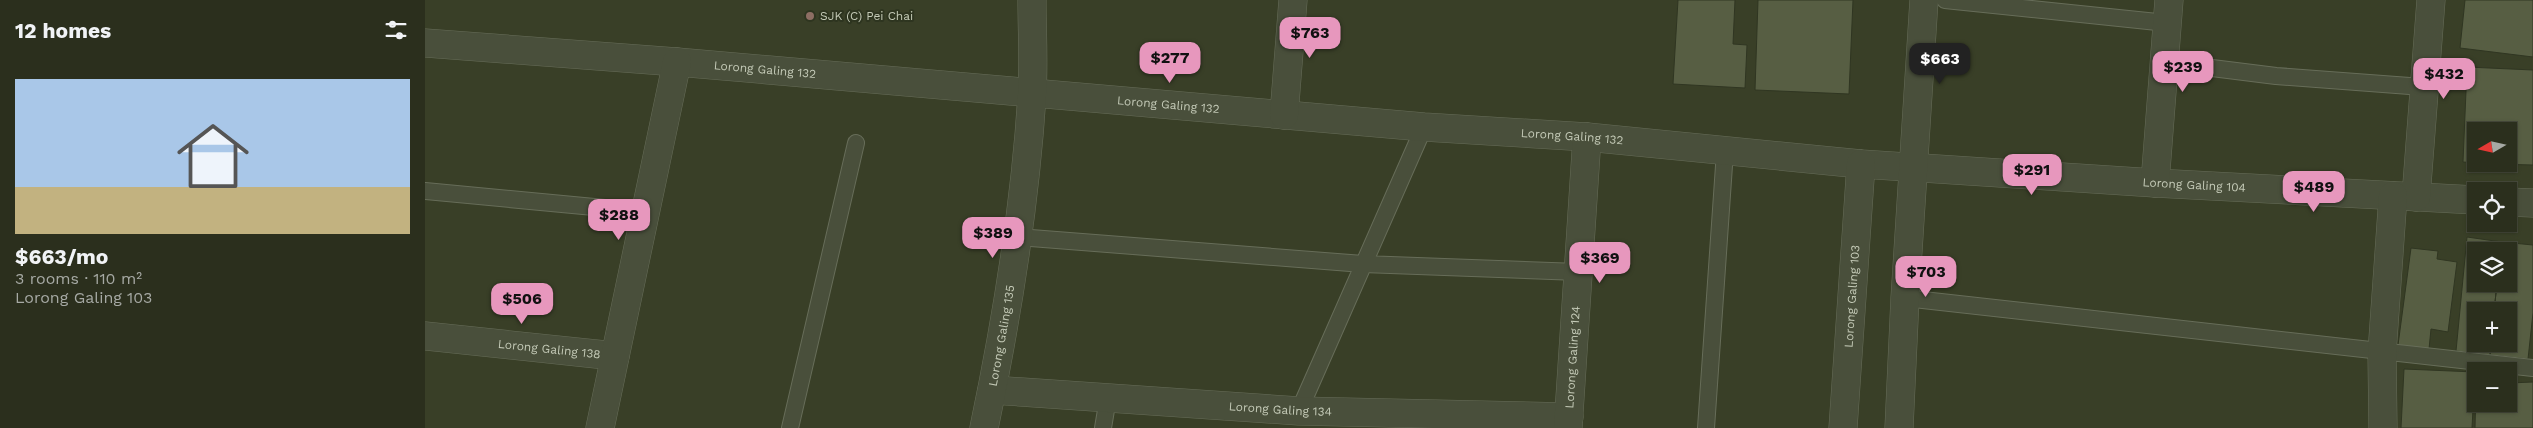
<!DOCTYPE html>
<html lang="en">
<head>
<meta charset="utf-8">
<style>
	body { margin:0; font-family:"Work Sans",sans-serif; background:#333726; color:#f1f3f6; height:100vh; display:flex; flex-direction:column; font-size:19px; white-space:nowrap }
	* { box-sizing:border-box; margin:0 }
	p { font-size:16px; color:#a6a9a4 }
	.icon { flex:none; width:28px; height:28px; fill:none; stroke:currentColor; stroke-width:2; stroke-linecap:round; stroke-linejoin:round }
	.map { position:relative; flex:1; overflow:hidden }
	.panel { display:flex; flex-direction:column; background:#2b2f1d; width:425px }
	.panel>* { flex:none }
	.needle { width:32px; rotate:261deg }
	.controls { position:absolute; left:2042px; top:122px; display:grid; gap:10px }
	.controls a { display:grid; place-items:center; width:50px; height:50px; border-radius:0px; background:#2b2f1d; box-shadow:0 1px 4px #0004,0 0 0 1px #474a3b; font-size:25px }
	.price { position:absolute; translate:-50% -42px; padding:0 11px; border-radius:10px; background:#e797bd; color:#111; font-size:16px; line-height:32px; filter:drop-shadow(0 1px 2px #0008) }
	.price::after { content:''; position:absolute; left:50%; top:30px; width:15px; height:11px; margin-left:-8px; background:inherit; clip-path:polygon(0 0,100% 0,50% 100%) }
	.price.current { background:#222; color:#fff }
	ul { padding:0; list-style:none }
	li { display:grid; align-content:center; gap:10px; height:265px; padding:0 15px }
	li span { display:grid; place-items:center; height:155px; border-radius:0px; color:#555 }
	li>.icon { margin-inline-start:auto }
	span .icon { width:90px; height:90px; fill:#fffc; stroke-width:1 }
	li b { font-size:21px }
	h2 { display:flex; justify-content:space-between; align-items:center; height:60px; padding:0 15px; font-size:21px }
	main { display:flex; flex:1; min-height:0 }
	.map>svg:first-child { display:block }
	.building { fill:#575e43; stroke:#303622 }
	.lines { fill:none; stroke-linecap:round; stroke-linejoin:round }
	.lane-casing { stroke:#676d59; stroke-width:18 }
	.street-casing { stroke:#676d59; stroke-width:29 }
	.lane { stroke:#494f3b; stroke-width:16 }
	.street { stroke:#494f3b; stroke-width:28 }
	.education-dot { fill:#8d6e63; stroke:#2e3520; stroke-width:2 }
	.labels { text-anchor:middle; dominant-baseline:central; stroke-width:4; stroke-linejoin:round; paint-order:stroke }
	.poi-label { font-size:12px; fill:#c4cab7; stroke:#2e3520; text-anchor:start }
	.street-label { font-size:12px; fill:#c4cab7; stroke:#2e3520 }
</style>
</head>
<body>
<main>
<section class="panel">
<h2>12 homes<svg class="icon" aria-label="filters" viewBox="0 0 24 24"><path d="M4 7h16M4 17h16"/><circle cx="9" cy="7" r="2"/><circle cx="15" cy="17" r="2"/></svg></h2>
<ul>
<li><span style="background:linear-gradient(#a9c7e8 70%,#c2b280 0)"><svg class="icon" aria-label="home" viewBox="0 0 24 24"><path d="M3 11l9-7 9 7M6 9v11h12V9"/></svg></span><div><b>$663/mo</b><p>3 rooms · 110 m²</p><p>Lorong Galing 103</p></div></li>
</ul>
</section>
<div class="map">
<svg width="2108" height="428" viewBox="0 0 2108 428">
	<rect width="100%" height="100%" fill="#393f27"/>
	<path class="building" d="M1253,0H1310L1308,44L1322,45L1320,88L1248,84Z
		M1333,0H1428L1424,94L1330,90Z
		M2040,0H2108V57L2035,48Z
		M2042,67L2108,70V165L2070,164H2084V131H2051V163L2038,162Z
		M2042,237L2077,242L2076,251H2051V284H2072L2069,311H2051V344H2066L2065,355L2031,351Z
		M2077,242L2108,245V313L2103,359L2065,355L2066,344H2084V311H2069L2072,284H2084V251H2076Z
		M1986,248L2013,251L2012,259L2032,262L2023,332L2006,329L2004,349L1973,345Z
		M1979,369L2050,372L2047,428H1976Z
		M2108,382V428H2050L2051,384V404H2084V383Z"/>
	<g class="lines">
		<defs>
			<path id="lane" d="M1520,0L1742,23
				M1739,62L1851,76L1998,87
				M0,191L222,212
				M593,237L938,264L1154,272
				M1480,298L2108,368
				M874,411L999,127
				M365,428L431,143
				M678,428L683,398
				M1281,428L1300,151"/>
			<g id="street">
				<path id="s1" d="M0,43L252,62L999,127L1162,137L1436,164L1730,183L2051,200"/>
				<path d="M859,115L868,0"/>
				<path d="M1730,183L1744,0"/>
				<path d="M1991,197L2006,0"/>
				<path d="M2084,202L2108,203"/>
				<path id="s2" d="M0,336L190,356"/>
				<path id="s3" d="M567,390L874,411L1144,417"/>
				<path d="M175,428L252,62"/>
				<path id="s4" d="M559,428C582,318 600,207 607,95C609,63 607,31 607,0"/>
				<path id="s5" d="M1143,428L1162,137"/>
				<path id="s6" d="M1418,428L1436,164"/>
				<path d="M1474,428L1480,298L1499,0"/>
				<path d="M1958,428L1957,353L1968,196"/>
			</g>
		</defs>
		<use href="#lane" class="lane-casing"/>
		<use href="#street" class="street-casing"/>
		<use href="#lane" class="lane"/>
		<use href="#street" class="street"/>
	</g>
	<circle class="education-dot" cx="385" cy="16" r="5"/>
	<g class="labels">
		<g class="poi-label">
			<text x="395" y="16">SJK (C) Pei Chai</text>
		</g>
		<g class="street-label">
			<text stroke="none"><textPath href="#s1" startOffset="341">Lorong Galing 132</textPath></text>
			<text stroke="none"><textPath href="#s1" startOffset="746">Lorong Galing 132</textPath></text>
			<text stroke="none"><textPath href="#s1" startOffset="1151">Lorong Galing 132</textPath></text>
			<text stroke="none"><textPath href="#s1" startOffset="1775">Lorong Galing 104</textPath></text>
			<text stroke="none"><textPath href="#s6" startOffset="132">Lorong Galing 103</textPath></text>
			<text stroke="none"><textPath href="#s4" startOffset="94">Lorong Galing 135</textPath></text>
			<text stroke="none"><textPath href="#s2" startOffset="125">Lorong Galing 138</textPath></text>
			<text stroke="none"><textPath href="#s5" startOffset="71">Lorong Galing 124</textPath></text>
			<text stroke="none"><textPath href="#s3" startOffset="289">Lorong Galing 134</textPath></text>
		</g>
	</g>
</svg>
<div class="controls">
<a><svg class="needle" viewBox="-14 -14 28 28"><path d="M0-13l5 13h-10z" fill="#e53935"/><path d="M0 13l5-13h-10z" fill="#a6a9a4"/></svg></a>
<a><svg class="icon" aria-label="locate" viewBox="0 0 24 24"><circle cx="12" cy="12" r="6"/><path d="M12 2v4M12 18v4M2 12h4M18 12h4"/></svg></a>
<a><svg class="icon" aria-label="layers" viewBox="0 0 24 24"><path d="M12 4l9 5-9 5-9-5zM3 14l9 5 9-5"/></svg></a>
<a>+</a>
<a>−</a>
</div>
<b class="price" style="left:885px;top:59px">$763</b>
<b class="price" style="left:745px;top:84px">$277</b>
<b class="price current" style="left:1515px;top:85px">$663</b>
<b class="price" style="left:1758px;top:93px">$239</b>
<b class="price" style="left:2019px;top:100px">$432</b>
<b class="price" style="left:1607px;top:196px">$291</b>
<b class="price" style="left:1889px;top:213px">$489</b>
<b class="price" style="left:194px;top:241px">$288</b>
<b class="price" style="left:568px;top:259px">$389</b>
<b class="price" style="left:1175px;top:284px">$369</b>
<b class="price" style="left:1501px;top:298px">$703</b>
<b class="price" style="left:97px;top:325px">$506</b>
</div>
</main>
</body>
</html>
